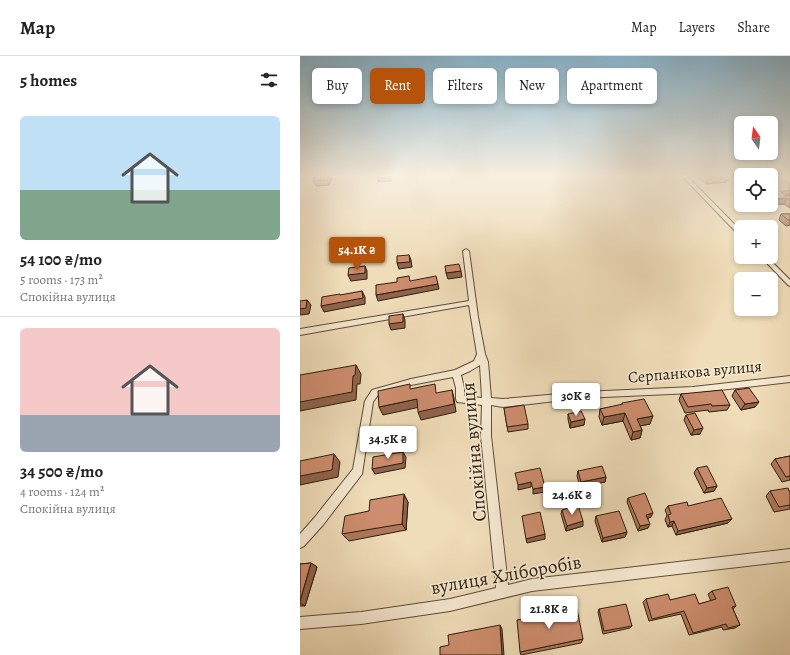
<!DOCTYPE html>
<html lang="en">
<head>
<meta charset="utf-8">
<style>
	body { margin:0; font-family:Alegreya,serif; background:#f2f2f2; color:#222; height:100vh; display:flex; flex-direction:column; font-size:15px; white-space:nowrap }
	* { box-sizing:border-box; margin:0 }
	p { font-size:13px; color:#767676 }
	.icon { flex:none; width:22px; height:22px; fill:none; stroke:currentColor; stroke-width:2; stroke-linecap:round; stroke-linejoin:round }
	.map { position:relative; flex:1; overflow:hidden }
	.drawer { display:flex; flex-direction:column; background:#fff; width:300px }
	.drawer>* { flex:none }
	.top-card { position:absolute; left:12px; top:12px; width:380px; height:36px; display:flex; gap:8px }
	.needle { width:26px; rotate:346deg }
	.fabs { position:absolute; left:434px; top:60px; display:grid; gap:8px }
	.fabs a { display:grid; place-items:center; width:44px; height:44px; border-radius:6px; background:#fff; box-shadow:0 2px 6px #0003; font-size:20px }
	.price { position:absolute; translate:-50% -34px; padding:0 9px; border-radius:4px; background:#fff; color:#222; font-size:13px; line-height:26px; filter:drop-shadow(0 1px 2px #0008) }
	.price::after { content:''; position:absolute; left:50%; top:24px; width:12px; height:9px; margin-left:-6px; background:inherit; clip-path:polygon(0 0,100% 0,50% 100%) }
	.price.active { background:#b45309; color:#fff }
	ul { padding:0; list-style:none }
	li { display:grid; align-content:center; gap:8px; height:212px; padding:0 20px }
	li+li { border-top:1px solid #e0e0e0 }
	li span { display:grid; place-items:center; height:124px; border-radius:6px; color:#555 }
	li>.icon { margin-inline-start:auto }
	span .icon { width:72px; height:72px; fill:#fffc; stroke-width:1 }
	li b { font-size:17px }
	h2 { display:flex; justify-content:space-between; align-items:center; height:48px; padding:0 20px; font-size:17px }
	.tag { padding:0 14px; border-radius:6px; background:#fff; box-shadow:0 2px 6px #0003; font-size:14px; line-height:36px }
	.tag.active { background:#b45309; color:#fff }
	header { display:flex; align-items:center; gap:24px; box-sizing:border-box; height:56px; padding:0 20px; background:#fff; border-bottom:1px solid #e0e0e0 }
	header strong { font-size:19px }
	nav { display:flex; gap:22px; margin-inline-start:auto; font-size:14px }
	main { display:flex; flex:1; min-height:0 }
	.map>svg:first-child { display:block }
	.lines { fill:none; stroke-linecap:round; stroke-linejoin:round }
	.minor-casing { stroke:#5e4d36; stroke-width:2 }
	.minor { fill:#f5e8d1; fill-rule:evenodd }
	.wall { fill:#b0795f; stroke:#2d1d0a }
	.shaded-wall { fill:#90634d; stroke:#2d1d0a }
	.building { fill:#cd8d6e; stroke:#2d1d0a }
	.labels { text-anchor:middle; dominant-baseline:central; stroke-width:3.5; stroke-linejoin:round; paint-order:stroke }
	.street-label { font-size:16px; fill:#2d1d0a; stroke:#f5e8d1 }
	.near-street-label { font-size:19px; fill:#2d1d0a; stroke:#f5e8d1 }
</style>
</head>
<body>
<header>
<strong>Map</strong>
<nav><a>Map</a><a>Layers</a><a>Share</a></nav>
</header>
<main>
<section class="drawer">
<h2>5 homes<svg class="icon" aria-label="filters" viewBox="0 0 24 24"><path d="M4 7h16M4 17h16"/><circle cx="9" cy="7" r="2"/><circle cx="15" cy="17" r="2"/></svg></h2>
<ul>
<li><span style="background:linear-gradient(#bfe0f5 60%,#7fa58c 0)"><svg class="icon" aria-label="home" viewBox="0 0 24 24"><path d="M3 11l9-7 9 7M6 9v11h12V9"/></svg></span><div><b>54 100 ₴/mo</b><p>5 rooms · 173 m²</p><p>Спокійна вулиця</p></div></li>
<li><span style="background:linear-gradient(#f6c9c9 70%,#9aa5b1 0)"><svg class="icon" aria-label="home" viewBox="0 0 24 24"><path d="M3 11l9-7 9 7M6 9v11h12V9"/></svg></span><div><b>34 500 ₴/mo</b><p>4 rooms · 124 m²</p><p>Спокійна вулиця</p></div></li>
</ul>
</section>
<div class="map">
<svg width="490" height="599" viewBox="0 0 490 599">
	<rect width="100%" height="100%" fill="#efdcb8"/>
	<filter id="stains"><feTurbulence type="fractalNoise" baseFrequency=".005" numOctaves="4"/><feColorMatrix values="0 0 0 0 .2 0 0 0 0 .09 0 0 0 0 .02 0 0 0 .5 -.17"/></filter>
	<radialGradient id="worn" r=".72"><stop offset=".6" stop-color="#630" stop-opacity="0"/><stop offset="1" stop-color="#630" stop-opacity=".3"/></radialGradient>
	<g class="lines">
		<defs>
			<path id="minor" d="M12,119H29L0,123V121Z
				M381,119H386L441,175V180L439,179Z
				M166,193L169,195L178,261L185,298L188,306L191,342L203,343L282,336L393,331L490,320V326L393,337L282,342L203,351L191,349V380L208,529L232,523L490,493V505L232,535L150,555L61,568L0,573V561L61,556L150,543L196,532L181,380L182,349L157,346L156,343V332L153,321L111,329L78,339L73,346L62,418L23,469L4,490L0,492V478L15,461L53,413L65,345L72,334L111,323L155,314L174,305L177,298L169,249L0,279V273L169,245L163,195ZM180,309L182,342L164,340V332L161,319L170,315Z
				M461,201H467L490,224V230L488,229Z"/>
		</defs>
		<use href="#minor" class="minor-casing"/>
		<use href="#minor" class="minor"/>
	</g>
	<path class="wall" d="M16,119H31L32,122L29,129L16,130L13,125Z
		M396,119H427L429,121L427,126L406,128Z
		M471,119L485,140H486L490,139V152L484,148L471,149Z
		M481,158H490V169L486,170L479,164Z
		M435,334L455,351L441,354L432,340Z
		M381,338L430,349L427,354L409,356L408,354L385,357L379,344Z
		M322,347L350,368L340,370L342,374L340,382L331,384L323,365L302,369L299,361L300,353L322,349Z
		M204,352L228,368V373L208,376Z
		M268,358L284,369L270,372L268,363Z
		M386,359L400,378L391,379L384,364Z
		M490,400V424L482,426L471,408L475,403Z
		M397,412L417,430L414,435L404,437L394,417Z
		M278,415L306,421L305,426L280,431L277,420Z
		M470,435H490V453L474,456L466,440Z
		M328,442L351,461L348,462V472L338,475L327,446Z
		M108,446L106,474L49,485L42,478Z
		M368,450H388L432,463L428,467L376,479L372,470L368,471L365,464L367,459L365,454Z
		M262,454L283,470L266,475L261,458Z
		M296,460L327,476L325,481L302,486L295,465Z
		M11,507L17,511L5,550H0V508Z
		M412,535L436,550L433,553L440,569L435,572L423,574L422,571L389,579L381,558L349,565L343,546L346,543L370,544L399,548L411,545L408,538Z
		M299,553L332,570L330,572L303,578L298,556Z
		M283,583L281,587L221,599L220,596Z"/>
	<path class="shaded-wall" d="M29,119H31L32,122L29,129L27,124Z
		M91,119V125L78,126L77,122Z
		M429,121L427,126L406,128L407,123Z
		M490,134V138L479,141L481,136Z
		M487,142L484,148L471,149L472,144Z
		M109,199L111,204L112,211L99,213L97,207Z
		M65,210L67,215V223L51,225L48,219Z
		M161,215L162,221L148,223L146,217Z
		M138,228L139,233L78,245L76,239Z
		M62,235L65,241V248L24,256L21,250Z
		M7,244L11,249L9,258L0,259V253Z
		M103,258L105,264V272L91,274L89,268Z
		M56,309L61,318L60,328H57L56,344L0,355V346Z
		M152,334L154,342L156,356L121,364L118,356Z
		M117,343L120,351L83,359L79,351Z
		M459,346L455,351L441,354L445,348Z
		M325,357L323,365L302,369L304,361Z
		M353,360L350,368L335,371L337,363Z
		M285,363L284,369L270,372L271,366Z
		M403,372L400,378L391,379L394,374Z
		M342,374L340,382L331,384L333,376Z
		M103,396L106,401L105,412L75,418L72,413Z
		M34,398L40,406L38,421L0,429V420Z
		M306,421L305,426L280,431L281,426Z
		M231,426V431L218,434V429Z
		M417,430L414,435L404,437L407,432Z
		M245,431V436L233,438V433Z
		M104,438L108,446L106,474L102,468Z
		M353,457L351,461L344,464L346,459Z
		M432,463L428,467L376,479L378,475Z
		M283,465V470L266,475L267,470Z
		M374,465L372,470L368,471L370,466Z
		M350,468L348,472L338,475L340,470Z
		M327,476L325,481L302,486L303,482Z
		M245,478V483L227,487L226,483Z
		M11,507L17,511L5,550L0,547V545Z
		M200,569L202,573L204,599H202Z"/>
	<path class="building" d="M16,119H29L27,124L13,125Z
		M77,119H90L89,121L77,122Z
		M403,119H427L429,121L407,123Z
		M471,119H478L490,128V134L481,136L486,140L490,139V145L487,142L471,143V129H477L471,125Z
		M481,158H490V164H488Z
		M109,199L110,206L97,207V200Z
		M159,208L161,215L146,217L145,210Z
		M65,210V217L48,219L49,212Z
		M109,220L110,225L136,220L138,228L76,239V229L97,226V222Z
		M62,235L63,242L21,250L22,241L40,238V239Z
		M7,244L6,252L0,253V245Z
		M103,258V266L89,268V260Z
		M56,309L55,319L53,320L52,336L0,346V319Z
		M110,328V333L135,328L136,337L152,334L154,348L118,356L117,343L79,351L78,335Z
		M449,332L459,346L445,348L435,334Z
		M422,334L430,349L412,350L411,348L388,351L381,338Z
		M344,343L353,360L337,363L342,374L333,376L325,357L304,361L300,353L323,348L322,347Z
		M224,349L228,368L207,371L204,352Z
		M281,355L285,363L271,366L268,358Z
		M395,357L403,372L394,374L386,359Z
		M103,396V407L72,413L73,401Z
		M34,398L32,414L0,420V405Z
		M490,400V420L486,421L475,403Z
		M302,410L306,421L281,426L278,415Z
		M407,410L417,430L407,432L397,412Z
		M240,412L245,431L233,433L231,426L218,429L215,417Z
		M488,432L489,435H490V449L479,451L470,435Z
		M345,437L353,457L346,459L350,468L340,470L328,442Z
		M104,438L102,468L42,478L45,460L69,455L70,444Z
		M421,442L432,463L378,475L374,465L370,466L368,459L371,458L368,450L387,446L388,450Z
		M278,449L283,465L267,470L262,454Z
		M319,455L327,476L303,482L296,460Z
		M240,456L245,478L226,483L222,460Z
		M11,507L0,545V508Z
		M428,531L436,550L432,551L440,569L428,572L426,568L393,577L384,555L352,563L346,543L368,538L370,544L395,538L399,548L416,543L412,535Z
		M326,548L332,570L304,575L299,553Z
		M277,553L283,583L220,596L217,564Z
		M200,569L202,599H140V591L149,589L148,579Z"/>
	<linearGradient id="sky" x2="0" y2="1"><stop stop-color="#89b7d1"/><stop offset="0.59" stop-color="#f8efdf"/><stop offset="1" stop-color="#f8efdf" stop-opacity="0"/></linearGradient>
	<rect width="490" height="203" fill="url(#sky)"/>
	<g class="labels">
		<g class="street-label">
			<text transform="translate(395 316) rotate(-5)">Серпанкова вулиця</text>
		</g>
		<g class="near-street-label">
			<text transform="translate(174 396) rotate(-95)">Спокійна вулиця</text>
			<text transform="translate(206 519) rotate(-10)">вулиця Хліборобів</text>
		</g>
	</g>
	<rect width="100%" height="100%" filter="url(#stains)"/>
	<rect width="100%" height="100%" fill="url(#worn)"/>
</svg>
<div class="fabs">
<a><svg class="needle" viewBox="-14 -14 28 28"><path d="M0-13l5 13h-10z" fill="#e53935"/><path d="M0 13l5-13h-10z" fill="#767676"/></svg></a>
<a><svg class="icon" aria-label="locate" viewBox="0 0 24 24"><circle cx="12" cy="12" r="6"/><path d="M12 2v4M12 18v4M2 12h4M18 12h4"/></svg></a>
<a>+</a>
<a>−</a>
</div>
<b class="price active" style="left:57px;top:215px">54.1K ₴</b>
<b class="price" style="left:276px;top:361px">30K ₴</b>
<b class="price" style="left:88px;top:404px">34.5K ₴</b>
<b class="price" style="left:272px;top:460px">24.6K ₴</b>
<b class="price" style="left:249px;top:574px">21.8K ₴</b>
<div class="top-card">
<a class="tag">Buy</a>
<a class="tag active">Rent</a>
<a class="tag">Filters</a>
<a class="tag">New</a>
<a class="tag">Apartment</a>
</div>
</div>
</main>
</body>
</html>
